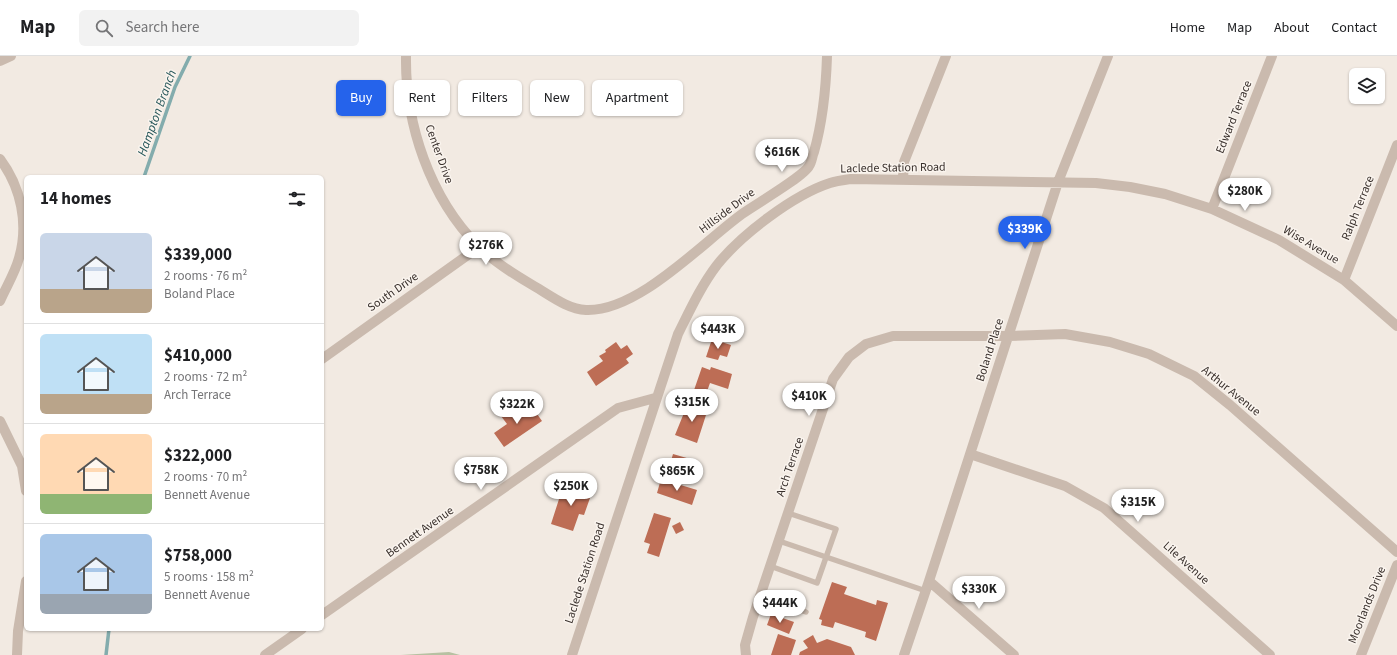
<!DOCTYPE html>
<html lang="en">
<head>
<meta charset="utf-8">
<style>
	body { margin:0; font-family:"Source Sans 3",sans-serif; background:#f2f2f2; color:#202124; height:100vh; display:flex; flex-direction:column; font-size:15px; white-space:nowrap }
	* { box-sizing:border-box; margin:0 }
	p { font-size:13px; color:#757577 }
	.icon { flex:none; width:22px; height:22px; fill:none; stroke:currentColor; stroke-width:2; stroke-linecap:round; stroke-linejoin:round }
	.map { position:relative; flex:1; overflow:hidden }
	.details { position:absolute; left:24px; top:119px; width:300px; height:456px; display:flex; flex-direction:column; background:#fff; border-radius:6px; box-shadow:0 1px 3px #0004 }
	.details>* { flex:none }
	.guide { position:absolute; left:336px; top:24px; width:380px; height:36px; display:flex; gap:8px }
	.buttons { position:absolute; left:1349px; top:12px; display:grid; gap:8px }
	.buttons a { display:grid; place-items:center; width:36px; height:36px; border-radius:6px; background:#fff; box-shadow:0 1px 3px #0004; font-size:20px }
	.price { position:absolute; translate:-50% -34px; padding:0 9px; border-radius:14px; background:#fff; color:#222; font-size:13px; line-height:26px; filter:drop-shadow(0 1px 2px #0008) }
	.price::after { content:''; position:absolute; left:50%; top:24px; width:12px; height:9px; margin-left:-6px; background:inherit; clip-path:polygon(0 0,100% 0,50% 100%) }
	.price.on { background:#2563eb; color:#fff }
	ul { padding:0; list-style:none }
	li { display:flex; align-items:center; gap:12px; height:100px; padding:0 16px }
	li+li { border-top:1px solid #e0e0e0 }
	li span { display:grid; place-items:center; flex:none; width:112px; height:80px; border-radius:6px; color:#555 }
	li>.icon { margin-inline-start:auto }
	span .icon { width:48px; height:48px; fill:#fffc; stroke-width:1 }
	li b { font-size:17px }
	h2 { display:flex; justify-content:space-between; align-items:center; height:48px; padding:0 16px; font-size:17px }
	.pill { padding:0 14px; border-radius:6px; background:#fff; box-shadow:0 1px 3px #0004; font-size:14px; line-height:36px }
	.pill.on { background:#2563eb; color:#fff }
	header { display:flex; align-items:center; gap:24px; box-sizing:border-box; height:56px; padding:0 20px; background:#fff; border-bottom:1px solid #e0e0e0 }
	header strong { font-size:19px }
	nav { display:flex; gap:22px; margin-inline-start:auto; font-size:14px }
	.search { width:280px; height:36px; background:#f2f2f2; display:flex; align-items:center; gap:10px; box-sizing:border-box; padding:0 14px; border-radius:6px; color:#757577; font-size:15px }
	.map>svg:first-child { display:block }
	.green { fill:#b7c1a2 }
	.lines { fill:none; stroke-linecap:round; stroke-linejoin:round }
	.stream { stroke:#83acad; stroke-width:3.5 }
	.building { fill:#bd6d55 }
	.service { stroke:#cabaae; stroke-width:5.5 }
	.minor { stroke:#cabaae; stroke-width:10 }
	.labels { text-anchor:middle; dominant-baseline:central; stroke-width:3; stroke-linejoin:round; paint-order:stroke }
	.street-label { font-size:12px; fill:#39302c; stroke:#faf4ee }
	.water-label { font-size:13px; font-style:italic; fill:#245558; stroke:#faf4ee }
</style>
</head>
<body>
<header>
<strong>Map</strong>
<div class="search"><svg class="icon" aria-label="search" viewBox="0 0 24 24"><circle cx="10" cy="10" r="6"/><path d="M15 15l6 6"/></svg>Search here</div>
<nav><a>Home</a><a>Map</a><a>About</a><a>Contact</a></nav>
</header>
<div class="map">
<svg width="1397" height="599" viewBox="0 0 1397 599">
	<rect width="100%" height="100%" fill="#f2eae2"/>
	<path class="green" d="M449,596L460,599H401Z"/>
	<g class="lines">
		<path class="stream" d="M144,121L175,31L190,0
			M106,599L109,573"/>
	</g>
	<path class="building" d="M717,260L736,266L730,283L711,277Z
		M712,283L731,289L727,301L720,299L718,304L706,301Z
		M616,286L621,293L627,289L633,298L626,303L629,307L596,330L587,316L603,305L599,300L606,296L605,294Z
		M702,311L710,314L711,311L732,318L728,333L710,327L705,341L693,337Z
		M691,347L705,351L702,358L706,359L697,387L675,379L686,352L689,353Z
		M530,348L542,365L504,391L494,377L507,368L501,360L510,354L516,361L521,358L519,356Z
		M673,398L697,405L692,422L668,415Z
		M661,423L697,434L692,449L657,437Z
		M571,425L589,431L585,441L590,442L584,459L579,458L573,475L551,468L560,440L565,442Z
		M654,457L671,462L659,501L647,497L650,488L644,486Z
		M680,466L684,474L676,478L672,470Z
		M832,526L847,531L844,538L876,549L877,544L888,547L876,585L865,581L866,576L835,566L833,572L821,569L822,564L819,563Z
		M771,558L794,566L789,578L767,569Z
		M778,578L796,584L791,599H771Z
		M813,579L817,587L827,583L851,591L855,599H799L800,596L808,592L803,585Z"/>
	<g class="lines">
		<path class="service" d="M779,485L926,535
			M770,510L817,527L836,473L788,457
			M760,541L806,556"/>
		<path class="minor" d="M406,0C405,68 430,142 478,190C494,206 515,219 534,230C550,239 567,253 586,254C638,256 702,187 742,158C756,148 803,121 809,110C812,106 812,100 814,96C823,64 826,33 827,0
			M0,5L11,0
			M0,103C21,131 29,168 19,202C15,217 6,231 0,245
			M903,123L904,106L946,0
			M1212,153L1272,0
			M1344,224L1397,89
			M322,303L479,191
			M0,365L22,410L26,435
			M970,398L1065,430L1104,452L1270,599
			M929,525L1014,599
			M322,559L618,352L655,342
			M17,599L18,575L26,525
			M265,599L302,573
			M572,599L678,278C690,254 701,230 717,209C741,179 793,139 830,127C836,125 844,124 851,123L1096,127L1130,131L1165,138L1212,153L1279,184L1344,224L1397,270
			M746,599L745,589L753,561L833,323L849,301L866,288L893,280H1008L1065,278L1110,286L1149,298L1194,320L1230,349L1397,496
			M904,599L929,525L1058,126L1108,0
			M1361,599L1397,509"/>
	</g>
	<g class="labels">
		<g class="street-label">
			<text transform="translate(1234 61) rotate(-68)">Edward Terrace</text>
			<text transform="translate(439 98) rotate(70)">Center Drive</text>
			<text transform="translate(893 112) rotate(-1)">Laclede Station Road</text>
			<text transform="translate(1358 152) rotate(-68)">Ralph Terrace</text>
			<text transform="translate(727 155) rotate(-37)">Hillside Drive</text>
			<text transform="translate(1311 189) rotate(31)">Wise Avenue</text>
			<text transform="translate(393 236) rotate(-35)">South Drive</text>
			<text transform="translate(990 294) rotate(-72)">Boland Place</text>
			<text transform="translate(1231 335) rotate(39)">Arthur Avenue</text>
			<text transform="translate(790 411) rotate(-71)">Arch Terrace</text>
			<text transform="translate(420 476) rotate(-35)">Bennett Avenue</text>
			<text transform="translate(1186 507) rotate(42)">Lile Avenue</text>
			<text transform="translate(585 517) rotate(-72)">Laclede Station Road</text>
			<text transform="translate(1367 549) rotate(-68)">Moorlands Drive</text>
		</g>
		<g class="water-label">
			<text transform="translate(157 57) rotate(-70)">Hampton Branch</text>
		</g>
	</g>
</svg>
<div class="buttons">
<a><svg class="icon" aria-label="layers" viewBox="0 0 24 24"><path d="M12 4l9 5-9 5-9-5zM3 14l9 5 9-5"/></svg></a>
</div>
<b class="price" style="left:782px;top:117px">$616K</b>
<b class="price" style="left:1245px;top:156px">$280K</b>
<b class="price on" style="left:1025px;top:194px">$339K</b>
<b class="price" style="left:486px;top:210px">$276K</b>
<b class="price" style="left:718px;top:294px">$443K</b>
<b class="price" style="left:809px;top:361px">$410K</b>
<b class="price" style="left:692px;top:367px">$315K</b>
<b class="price" style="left:517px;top:369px">$322K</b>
<b class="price" style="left:481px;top:435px">$758K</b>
<b class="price" style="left:677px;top:436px">$865K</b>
<b class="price" style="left:571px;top:451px">$250K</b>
<b class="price" style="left:1138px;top:467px">$315K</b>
<b class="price" style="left:979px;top:554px">$330K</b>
<b class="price" style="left:780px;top:568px">$444K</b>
<div class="guide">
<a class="pill on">Buy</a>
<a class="pill">Rent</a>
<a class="pill">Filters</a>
<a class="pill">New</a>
<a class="pill">Apartment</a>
</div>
<section class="details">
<h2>14 homes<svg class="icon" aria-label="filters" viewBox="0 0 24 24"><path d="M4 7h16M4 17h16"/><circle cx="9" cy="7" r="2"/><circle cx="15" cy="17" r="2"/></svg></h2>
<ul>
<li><span style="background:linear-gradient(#c9d6e8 70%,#b9a48a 0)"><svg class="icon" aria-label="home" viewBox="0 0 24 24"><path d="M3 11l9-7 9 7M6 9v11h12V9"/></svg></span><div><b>$339,000</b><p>2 rooms · 76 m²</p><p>Boland Place</p></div></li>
<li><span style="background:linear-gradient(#bfe0f5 75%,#b9a48a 0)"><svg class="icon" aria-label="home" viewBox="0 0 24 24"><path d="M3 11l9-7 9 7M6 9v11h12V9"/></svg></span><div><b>$410,000</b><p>2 rooms · 72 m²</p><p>Arch Terrace</p></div></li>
<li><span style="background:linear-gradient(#ffd9b3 75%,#8fb573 0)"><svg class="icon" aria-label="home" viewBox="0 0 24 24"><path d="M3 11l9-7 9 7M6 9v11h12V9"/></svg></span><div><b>$322,000</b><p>2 rooms · 70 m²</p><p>Bennett Avenue</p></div></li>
<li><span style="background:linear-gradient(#a9c7e8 75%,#9aa5b1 0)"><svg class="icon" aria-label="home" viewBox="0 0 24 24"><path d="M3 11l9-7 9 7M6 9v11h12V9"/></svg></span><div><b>$758,000</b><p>5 rooms · 158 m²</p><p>Bennett Avenue</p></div></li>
</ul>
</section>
</div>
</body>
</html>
